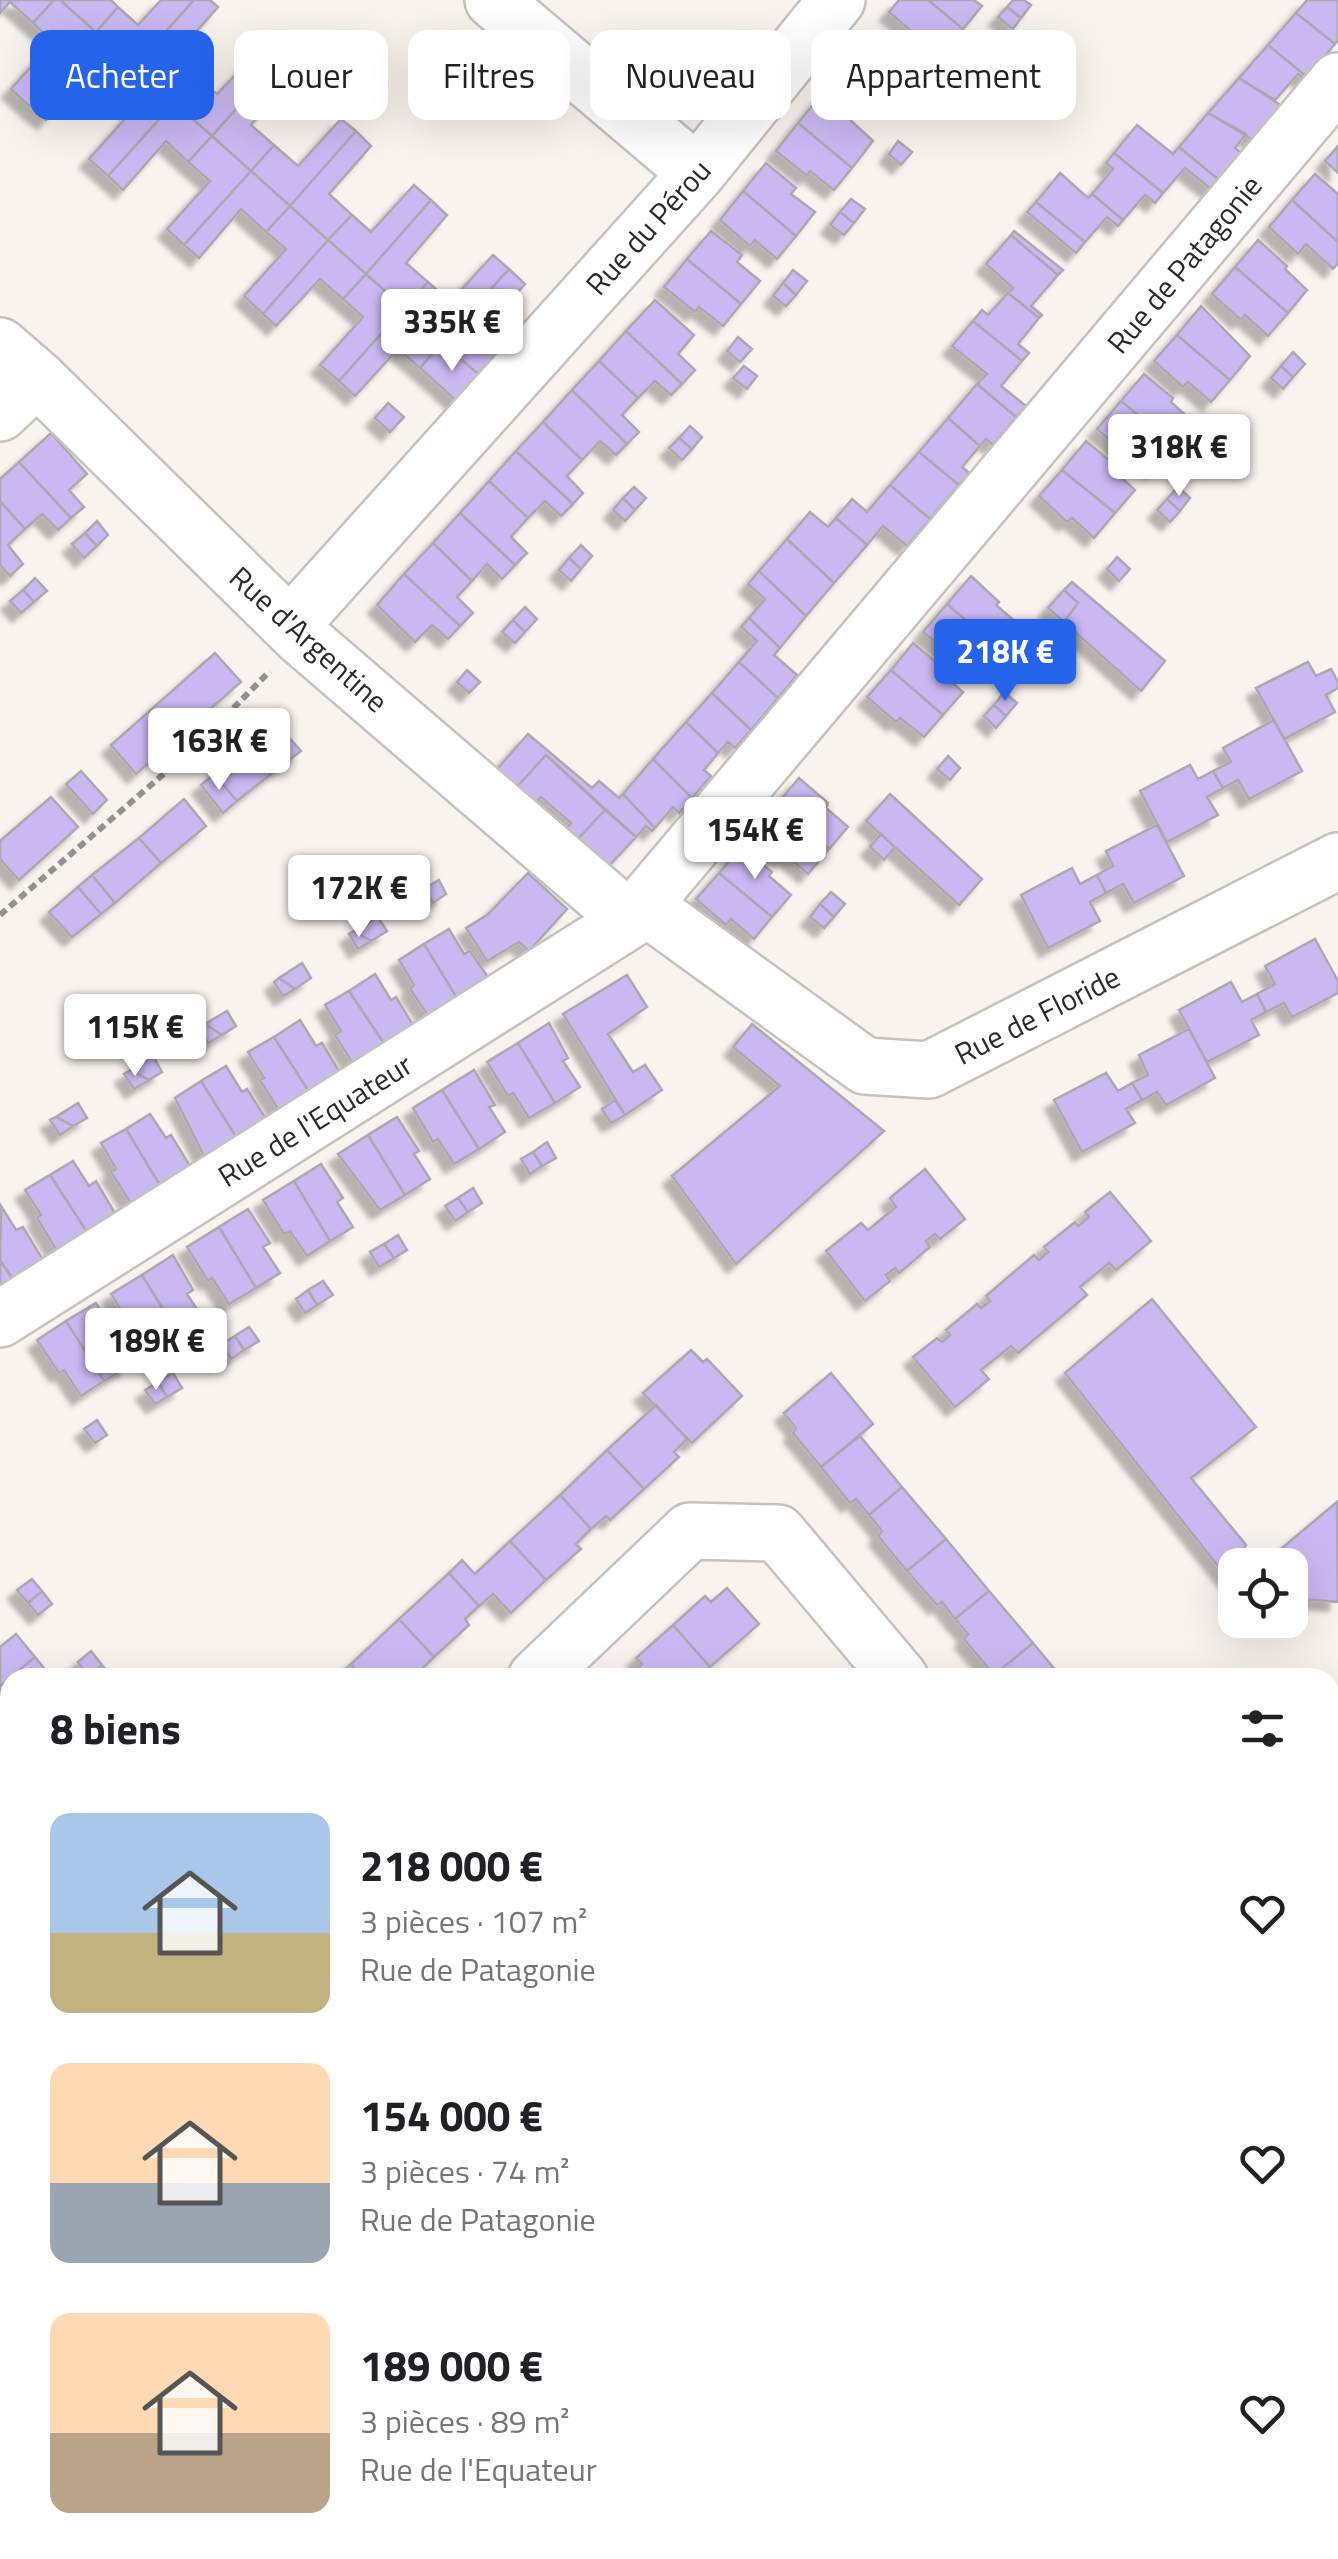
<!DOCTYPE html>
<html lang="fr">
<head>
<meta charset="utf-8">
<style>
	body { margin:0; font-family:"Titillium Web",sans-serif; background:#f2f2f2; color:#202124; height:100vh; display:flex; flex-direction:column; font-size:38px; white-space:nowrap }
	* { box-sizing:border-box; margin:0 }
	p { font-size:32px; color:#757577 }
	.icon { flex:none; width:55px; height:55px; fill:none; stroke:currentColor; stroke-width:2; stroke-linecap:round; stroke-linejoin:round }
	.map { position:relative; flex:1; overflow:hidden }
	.sheet { position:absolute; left:0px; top:1668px; width:1340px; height:892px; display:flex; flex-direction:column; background:#fff; border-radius:30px 30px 0 0; box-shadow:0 10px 40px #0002 }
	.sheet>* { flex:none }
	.guide { position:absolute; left:30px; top:30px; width:1280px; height:90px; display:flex; gap:20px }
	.tools { position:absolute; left:1218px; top:1548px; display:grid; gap:20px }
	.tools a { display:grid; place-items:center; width:90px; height:90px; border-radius:20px; background:#fff; box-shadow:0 10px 40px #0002; font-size:50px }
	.price { position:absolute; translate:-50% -85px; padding:0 22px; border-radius:10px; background:#fff; color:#222; font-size:32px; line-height:65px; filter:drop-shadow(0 2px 5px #0008) }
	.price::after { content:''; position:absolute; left:50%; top:60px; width:30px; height:22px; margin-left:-15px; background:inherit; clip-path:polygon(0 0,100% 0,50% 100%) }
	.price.on { background:#2563eb; color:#fff }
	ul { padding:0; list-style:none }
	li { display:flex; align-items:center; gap:30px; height:250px; padding:0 50px }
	li span { display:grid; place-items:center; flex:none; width:280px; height:200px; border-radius:20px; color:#555 }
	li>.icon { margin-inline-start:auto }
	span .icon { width:120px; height:120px; fill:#fffc; stroke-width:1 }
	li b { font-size:42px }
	h2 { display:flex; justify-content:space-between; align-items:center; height:120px; padding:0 50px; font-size:42px }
	.chip { padding:0 35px; border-radius:20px; background:#fff; box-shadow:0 10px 40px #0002; font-size:35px; line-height:90px }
	.chip.on { background:#2563eb; color:#fff }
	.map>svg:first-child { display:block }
	.building { fill:#cab8f2; stroke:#aba9b0; stroke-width:2.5; filter:url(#shadow) }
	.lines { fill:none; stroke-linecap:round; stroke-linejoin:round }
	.minor-casing { stroke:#c7c1bc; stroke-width:60 }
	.path { stroke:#94908c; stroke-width:6; stroke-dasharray:8 5; stroke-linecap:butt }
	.minor { stroke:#fff; stroke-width:55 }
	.labels { text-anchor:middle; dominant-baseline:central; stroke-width:9; stroke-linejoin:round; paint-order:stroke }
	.street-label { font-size:30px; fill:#2b2927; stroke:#fff }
</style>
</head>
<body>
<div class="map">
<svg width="1338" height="2559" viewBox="0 0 1338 2559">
	<defs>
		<filter id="shadow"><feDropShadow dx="-9" dy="9" stdDeviation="2.5" flood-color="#0004"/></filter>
	</defs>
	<rect width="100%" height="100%" fill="#f9f3ee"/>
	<path class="building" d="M0,0H54L33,23L10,2L0,13Z
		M54,0H60L96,32L29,106L11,89L53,42L33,23Z
		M60,0H111L118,7L96,32Z
		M161,0H194L134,67L96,32L118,7L138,25Z
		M194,0H210L218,7L174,57L196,77L174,103L134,67Z
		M899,0H928L963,29L946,51L923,31L918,37L889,12Z
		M928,0H974L982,6L963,29Z
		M1013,0H1024L1031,5L1021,18L1007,7Z
		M1307,0H1338V40L1335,44L1296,13Z
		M1007,7L1021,18L1013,29L998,17Z
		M1296,13L1335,44L1307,77L1268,45Z
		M96,32L134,67L111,92L88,72L46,120L29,106Z
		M1268,45L1307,77L1305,80L1298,74L1275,100L1239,78Z
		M262,47L278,62L212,136L174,103L196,77L217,94Z
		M278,62L294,76L251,125L274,145L251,171L212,136Z
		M960,64L974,76L964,88L951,77Z
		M134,67L174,103L108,176L89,159L132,111L111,92Z
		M1239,78L1282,106L1253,140L1208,113Z
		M822,94L873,141L852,168L798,123Z
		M174,103L212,136L188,162L166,141L123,190L108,176Z
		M1208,113L1246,134L1235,148L1242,154L1219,180L1179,147Z
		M341,119L356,131L290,206L251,171L274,145L298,166Z
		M798,123L852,168L834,190L810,171L807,176L776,151Z
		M1137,125L1173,154L1179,147L1219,180L1211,189L1185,168L1163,193L1114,153Z
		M356,131L371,146L329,194L352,215L328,240L290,206Z
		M212,136L251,171L184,245L167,229L210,181L188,162Z
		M898,141L912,152L901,165L889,154Z
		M1338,146V173L1325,161Z
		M1114,153L1163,193L1155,203L1145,195L1123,220L1092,194L1113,169L1106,163Z
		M766,163L796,188L791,194L815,212L796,236L743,191Z
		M251,171L290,206L266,232L241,209L199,258L184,245Z
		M1060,173L1088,198L1092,194L1123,220L1118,226L1107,217L1085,242L1036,202Z
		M1315,174L1338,194V242L1292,200Z
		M414,185L431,200L366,274L328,240L352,215L371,232Z
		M743,191L796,236L777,259L755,240L750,246L720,220Z
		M851,199L865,209L854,223L840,212Z
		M431,200L447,215L406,263L428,282L404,308L366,274Z
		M1292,200L1338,242V263L1333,269L1306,244L1298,254L1269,227Z
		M1036,202L1085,242L1076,253L1027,212Z
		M290,206L328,240L263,314L244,296L286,249L266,232Z
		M840,212L854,223L844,235L830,225Z
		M711,231L742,255L737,262L760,281L741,304L687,259Z
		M1014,231L1063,270L1058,275L1011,235Z
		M1011,235L1058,275L1031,306L1042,315L1039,318L1008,293L1013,288L986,264Z
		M328,240L366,274L343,299L320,279L276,326L263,314Z
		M1258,240L1287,266L1285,269L1307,290L1288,313L1235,267Z
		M493,255L509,269L442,343L404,308L428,282L450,302Z
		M687,259L741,304L723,326L699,307L695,312L664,287Z
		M1235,267L1288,313L1268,336L1245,315L1241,320L1212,294Z
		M509,269L525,284L482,332L506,355L484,379L442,343Z
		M793,270L807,281L796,295L783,283Z
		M366,274L404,308L339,381L320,365L363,317L343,299Z
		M783,283L796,295L786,306L773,296Z
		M1008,293L1039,318L1018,344L1029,353L1022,361L973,321L982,310L988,315Z
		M655,300L694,335L678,354L695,370L682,384L626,331Z
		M1201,306L1250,356L1230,380L1177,335Z
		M404,308L442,343L420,368L398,349L355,396L339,381Z
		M973,321L1022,361L1001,386L1026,406L1016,417L977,384L987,374L952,346Z
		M626,331L682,384L671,395L655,381L638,398L599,361Z
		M1177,335L1230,380L1211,402L1188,382L1183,387L1154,361Z
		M738,337L752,349L740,362L727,351Z
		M442,343L484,379L461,405L420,368Z
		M1293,352L1305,364L1293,377L1281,366Z
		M599,361L638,398L622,415L639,432L627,444L572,390Z
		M744,366L757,376L747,389L733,378Z
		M1281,366L1293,377L1283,389L1271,378Z
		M1144,374L1173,398L1171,402L1193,422L1174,445L1121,401Z
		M977,384L1016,417L993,445L986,439L980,446L948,418Z
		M572,390L627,444L616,455L600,441L582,460L543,422Z
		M1121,401L1174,445L1154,470L1131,449L1127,455L1097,429Z
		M388,403L404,417L390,432L375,418Z
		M948,418L980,446L962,467L969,473L959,485L919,452Z
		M1235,420L1247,430L1235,444L1224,432Z
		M543,422L582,460L567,476L583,493L573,504L516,451Z
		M690,426L702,437L692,449L679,438Z
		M1224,432L1235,444L1226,455L1215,444Z
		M51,433L87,474L69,490L84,507L71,518L19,462Z
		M679,438L692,449L682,460L669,448Z
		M1086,441L1116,466L1113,470L1135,490L1115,513L1062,470Z
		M516,451L573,504L561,516L545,501L528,518L489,481Z
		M919,452L959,485L930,519L890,485Z
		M19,462L71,518L58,530L42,514L25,529L0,501V479Z
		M1062,470L1115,513L1094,538L1072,518L1067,522L1039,496Z
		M489,481L528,518L511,537L527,553L515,565L460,513Z
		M890,485L930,519L907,546L883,526L867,545L836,518L852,499L867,512Z
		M634,487L646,498L635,510L623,498Z
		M1178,487L1190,498L1180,511L1167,499Z
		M623,498L635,510L625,521L613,510Z
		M1167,499L1180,511L1170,522L1157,510Z
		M0,501L25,529L8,545L23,564L10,576L0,565Z
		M810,512L828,527L836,518L867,545L834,583L787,539Z
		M460,513L515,565L502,579L487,564L472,581L433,543Z
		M97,521L108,535L97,546L85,533Z
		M85,533L97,546L84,558L72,544Z
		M787,539L834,583L806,616L759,571Z
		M433,543L472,581L457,597L473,613L460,626L404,574Z
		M581,545L592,556L581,569L569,558Z
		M1117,557L1130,569L1119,581L1107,569Z
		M569,558L581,569L571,581L559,570Z
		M759,571L806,616L780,648L749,618L765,599L748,584Z
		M404,574L460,626L448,639L432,625L415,642L377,605Z
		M971,576L999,602L996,605L1019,625L999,649L947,604Z
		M35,578L47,591L34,602L23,590Z
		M1072,582L1165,661L1141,691L1064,622L1078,603L1064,590Z
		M23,590L34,602L21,613L10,601Z
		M1064,590L1078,603L1064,622L1048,608Z
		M947,604L999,649L979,671L956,651L952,656L923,632Z
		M525,607L537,619L525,632L513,620Z
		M749,618L780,648L774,655L797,675L778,698L739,662L757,641L741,627Z
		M513,620L525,632L515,643L502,632Z
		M1064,622L1077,633L1067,644L1054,633Z
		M913,643L943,668L940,672L963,692L943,715L891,670Z
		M215,653L241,682L136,774L111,745Z
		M739,662L778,698L751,730L712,693Z
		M1308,662L1316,676L1331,669L1338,682V688L1326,695L1335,712L1284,739L1256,688Z
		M467,670L480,682L469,693L457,682Z
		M891,670L943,715L924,737L900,718L896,722L867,697Z
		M1004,692L1017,703L1006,716L994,705Z
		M712,693L751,730L735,748L728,742L718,753L686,722Z
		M994,705L1006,716L996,728L984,716Z
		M1274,720L1302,771L1249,799L1238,780L1223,788L1213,771L1231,762L1223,748Z
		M686,722L718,753L704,770L711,776L692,798L653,759Z
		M276,723L301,751L285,763L261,735Z
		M528,734L592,788L599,781L619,798L623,794L655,828L652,831L646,826L636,837L546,755L517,787L497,769Z
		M261,735L285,763L237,801L214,774Z
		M546,755L605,810L577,840L564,830L571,823L541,797L535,803L517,787Z
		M948,756L960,768L950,780L937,769Z
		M653,759L692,798L679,813L673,807L655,828L623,794Z
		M1190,765L1198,779L1213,771L1223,788L1207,797L1218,815L1167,842L1140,791Z
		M81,771L107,800L93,814L66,784Z
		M214,774L237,801L223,813L201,785Z
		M799,778L828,803L826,808L848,827L829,849L777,804Z
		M890,794L982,879L959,905L866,821Z
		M51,797L78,827L19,880L0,859V841Z
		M184,799L206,826L161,863L139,838Z
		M777,804L829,849L808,874L786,855L783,859L752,833Z
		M605,810L636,837L607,868L577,840Z
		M1157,825L1184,876L1134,903L1123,884L1106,893L1097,875L1113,866L1106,851Z
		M881,834L895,847L884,860L870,847Z
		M139,838L161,863L115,903L92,875Z
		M741,847L772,872L769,876L791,895L772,917L719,873Z
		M1072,868L1080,884L1097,875L1106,893L1090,902L1100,921L1048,948L1021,895Z
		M528,873L567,909L529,951L519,942L487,961L466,928L487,915Z
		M719,873L772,917L754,939L731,919L726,925L696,899Z
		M92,875L115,903L101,914L78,887Z
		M439,880L446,894L433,903L425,888Z
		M78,887L101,914L72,937L49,912Z
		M831,892L845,904L834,917L820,904Z
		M820,904L834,917L824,928L810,917Z
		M378,917L387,931L371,941L354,931Z
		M449,929L464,954L470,951L492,983L460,1003L424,944Z
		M354,931L371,941L358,949L349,934Z
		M1315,939L1338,981V993L1292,1017L1284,1003L1266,1012L1257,994L1275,984L1265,966Z
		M424,944L460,1003L431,1020L410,989L414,985L399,960Z
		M302,963L311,978L295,989L279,978Z
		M375,974L391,1000L396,997L416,1030L387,1048L349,991Z
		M627,975L647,1007L608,1034L633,1072L645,1065L662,1090L625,1115L563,1014Z
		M279,978L295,989L283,996L274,982Z
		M1231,982L1242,1002L1257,994L1266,1012L1251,1020L1259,1035L1207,1062L1179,1010Z
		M349,991L387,1048L355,1067L335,1035L341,1031L325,1005Z
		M227,1011L236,1026L222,1035L205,1024Z
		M300,1020L316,1046L322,1043L342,1076L311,1095L274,1037Z
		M549,1023L568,1058L563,1061L580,1087L555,1103L518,1043Z
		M205,1024L222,1035L208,1043L199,1029Z
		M752,1024L884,1131L736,1264L672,1176L780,1086L733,1047Z
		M1189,1029L1215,1078L1166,1105L1157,1092L1142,1100L1132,1083L1148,1075L1139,1055Z
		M274,1037L311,1095L281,1114L260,1080L264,1078L248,1052Z
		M518,1043L555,1103L529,1118L513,1093L508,1096L487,1062Z
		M153,1056L162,1072L149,1080L131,1070Z
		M226,1066L242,1092L247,1089L268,1122L238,1140L201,1081Z
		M131,1070L149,1080L134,1089L124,1074Z
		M474,1070L495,1105L489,1107L505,1132L479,1149L442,1090Z
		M1106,1073L1118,1091L1132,1083L1142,1100L1126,1109L1135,1123L1082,1152L1054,1100Z
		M201,1081L238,1140L206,1160L175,1098Z
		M442,1090L479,1149L454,1164L438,1139L433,1142L413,1108Z
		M615,1100L625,1115L611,1123L602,1109Z
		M78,1103L87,1118L73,1126L56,1117Z
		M150,1114L166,1138L171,1135L192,1169L161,1187L126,1129Z
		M56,1117L73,1126L60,1135L50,1120Z
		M397,1117L419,1151L414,1154L430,1179L405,1195L368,1135Z
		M126,1129L161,1187L132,1205L111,1172L116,1169L101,1143Z
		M368,1135L405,1195L380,1210L338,1154Z
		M547,1142L556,1158L542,1166L533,1152Z
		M533,1152L542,1166L530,1174L521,1159Z
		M73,1161L89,1186L96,1181L116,1215L87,1232L50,1175Z
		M321,1164L343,1198L337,1202L353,1227L330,1241L294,1181Z
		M925,1169L965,1219L940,1239L935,1234L926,1241L930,1247L899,1273L895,1268L886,1275L890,1281L865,1301L826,1251L861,1223L868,1230L896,1207L890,1198Z
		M50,1175L87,1232L57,1251L37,1218L41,1215L25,1190Z
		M294,1181L330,1241L307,1256L290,1231L284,1234L263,1200Z
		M473,1188L482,1203L468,1212L458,1198Z
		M1110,1192L1151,1241L1116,1270L1109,1263L1080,1287L1087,1295L1018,1353L1011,1346L981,1370L989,1379L955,1407L913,1357L937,1338L942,1342L950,1335L946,1330L977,1304L981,1308L990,1301L986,1296L1034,1255L1039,1260L1048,1252L1044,1247L1075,1222L1078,1226L1089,1217L1085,1212Z
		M458,1198L468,1212L455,1221L445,1206Z
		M1,1206L16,1230L23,1227L43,1260L12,1278L0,1260Z
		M248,1209L270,1243L263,1247L280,1273L256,1288L219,1227Z
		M219,1227L256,1288L229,1304L212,1278L208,1281L187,1247Z
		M398,1235L407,1250L394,1258L384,1244Z
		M384,1244L394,1258L379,1267L370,1252Z
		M173,1255L193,1290L187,1294L204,1320L179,1335L142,1275Z
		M0,1260L12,1278L0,1286Z
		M142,1275L179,1335L153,1351L137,1326L132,1328L111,1294Z
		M323,1281L333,1295L317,1305L308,1290Z
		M308,1290L317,1305L305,1313L296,1299Z
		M1152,1299L1256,1427L1191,1478L1246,1545L1229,1580L1065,1373Z
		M96,1303L118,1337L113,1341L129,1366L104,1381L66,1321Z
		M66,1321L104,1381L81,1396L64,1370L59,1373L37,1340Z
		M249,1327L259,1341L244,1350L235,1336Z
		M235,1336L244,1350L231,1359L222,1344Z
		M691,1350L703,1362L707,1359L742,1396L692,1443L643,1393Z
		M173,1373L182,1388L167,1397L158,1382Z
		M831,1373L873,1424L821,1467L793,1433L796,1428L784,1413Z
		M158,1382L167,1397L155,1404L145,1390Z
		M656,1405L687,1439L674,1452L679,1457L644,1489L607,1450Z
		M97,1420L107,1435L95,1443L84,1429Z
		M860,1436L902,1487L869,1515L856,1499L850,1503L821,1467Z
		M607,1450L644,1489L610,1520L606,1516L591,1529L560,1495Z
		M902,1487L946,1539L907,1571L878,1536L882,1531L869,1515Z
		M560,1495L591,1529L576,1544L581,1549L546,1580L510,1541Z
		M1337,1502L1338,1602L1290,1598V1565H1275L1276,1553Z
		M946,1539L989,1591L955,1619L942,1602L937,1605L907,1571Z
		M510,1541L546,1580L511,1613L493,1594L479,1606L449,1573L462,1560L475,1574Z
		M449,1573L479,1606L465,1619L469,1625L434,1657L399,1619Z
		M32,1579L42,1591L28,1603L17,1590Z
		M727,1588L759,1624L710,1667L673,1625L705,1596L711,1602Z
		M42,1591L52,1604L38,1615L28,1603Z
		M989,1591L1033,1643L994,1675L964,1639L968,1634L955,1619Z
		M399,1619L434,1657L413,1678H363L351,1664Z
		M673,1625L710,1667L698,1678H630L642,1664L636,1658Z
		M16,1634L35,1657L0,1686V1647Z
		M1033,1643L1062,1678H996L994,1675Z
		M91,1651L102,1665L88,1676L78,1662Z
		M35,1657L52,1678H10V1724L6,1728L0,1721V1686Z
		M351,1664L363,1678H336Z
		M102,1665L112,1677L90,1678L88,1676Z
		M1330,1955L1338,1957V2064L1330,2062Z
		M0,2014L10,2025V2073L2,2081Z
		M10,2470V2524L0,2521V2473L7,2475Z
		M1330,2537L1338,2541V2559H1324L1327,2550H1330Z
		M291,2550H358L365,2559H298Z
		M508,2550H521L528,2559H497Z"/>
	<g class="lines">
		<defs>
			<path id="minor" d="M493,0L697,173
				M0,346L37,378L302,638L630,920
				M0,413L37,378
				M290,626L697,173L837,0
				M644,906L865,1066L929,1070L1338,861
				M0,1319L630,920L1338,81
				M536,1678L690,1531L778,1533L900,1678
				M0,1758L10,1771
				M0,2170L10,2160
				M0,2406L10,2410
				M204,2550L206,2559
				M674,2550L682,2559"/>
		</defs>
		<use href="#minor" class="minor-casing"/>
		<path class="path" d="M0,915L194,748L270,671"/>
		<use href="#minor" class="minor"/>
	</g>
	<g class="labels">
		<g class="street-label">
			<text transform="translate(648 227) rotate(-48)">Rue du Pérou</text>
			<text transform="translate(1184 264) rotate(-50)">Rue de Patagonie</text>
			<text transform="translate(309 639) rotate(42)">Rue d'Argentine</text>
			<text transform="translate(1037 1015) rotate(-27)">Rue de Floride</text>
			<text transform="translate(315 1120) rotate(-32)">Rue de l'Equateur</text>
		</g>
	</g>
</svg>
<div class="tools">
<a><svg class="icon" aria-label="locate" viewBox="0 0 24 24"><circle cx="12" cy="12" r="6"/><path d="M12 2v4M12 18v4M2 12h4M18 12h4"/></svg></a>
</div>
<b class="price" style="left:452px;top:374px">335K €</b>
<b class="price" style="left:1179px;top:499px">318K €</b>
<b class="price on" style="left:1005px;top:704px">218K €</b>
<b class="price" style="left:219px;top:793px">163K €</b>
<b class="price" style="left:755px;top:882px">154K €</b>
<b class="price" style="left:359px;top:940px">172K €</b>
<b class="price" style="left:135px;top:1079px">115K €</b>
<b class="price" style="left:156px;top:1393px">189K €</b>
<div class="guide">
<a class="chip on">Acheter</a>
<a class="chip">Louer</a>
<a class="chip">Filtres</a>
<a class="chip">Nouveau</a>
<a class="chip">Appartement</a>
</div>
<section class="sheet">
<h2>8 biens<svg class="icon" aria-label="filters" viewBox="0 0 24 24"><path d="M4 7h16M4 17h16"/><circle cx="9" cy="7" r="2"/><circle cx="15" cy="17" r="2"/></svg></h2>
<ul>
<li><span style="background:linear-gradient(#a9c7e8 60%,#c2b280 0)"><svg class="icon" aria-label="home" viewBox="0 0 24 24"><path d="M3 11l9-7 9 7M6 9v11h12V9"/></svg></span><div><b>218 000 €</b><p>3 pièces · 107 m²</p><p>Rue de Patagonie</p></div><svg class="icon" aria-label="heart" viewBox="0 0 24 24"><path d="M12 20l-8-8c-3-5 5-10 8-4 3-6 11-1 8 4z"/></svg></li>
<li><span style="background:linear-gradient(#ffd9b3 60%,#9aa5b1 0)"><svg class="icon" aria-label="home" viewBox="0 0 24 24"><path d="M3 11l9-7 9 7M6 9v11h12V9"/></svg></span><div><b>154 000 €</b><p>3 pièces · 74 m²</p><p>Rue de Patagonie</p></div><svg class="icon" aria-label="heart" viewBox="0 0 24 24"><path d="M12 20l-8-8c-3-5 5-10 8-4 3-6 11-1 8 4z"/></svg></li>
<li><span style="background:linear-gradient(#ffd9b3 60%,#b9a48a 0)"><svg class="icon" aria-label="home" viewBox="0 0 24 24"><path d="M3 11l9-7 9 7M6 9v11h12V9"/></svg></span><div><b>189 000 €</b><p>3 pièces · 89 m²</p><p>Rue de l'Equateur</p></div><svg class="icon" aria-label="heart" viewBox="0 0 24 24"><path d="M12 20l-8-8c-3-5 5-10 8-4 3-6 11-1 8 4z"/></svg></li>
</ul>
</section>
</div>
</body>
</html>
